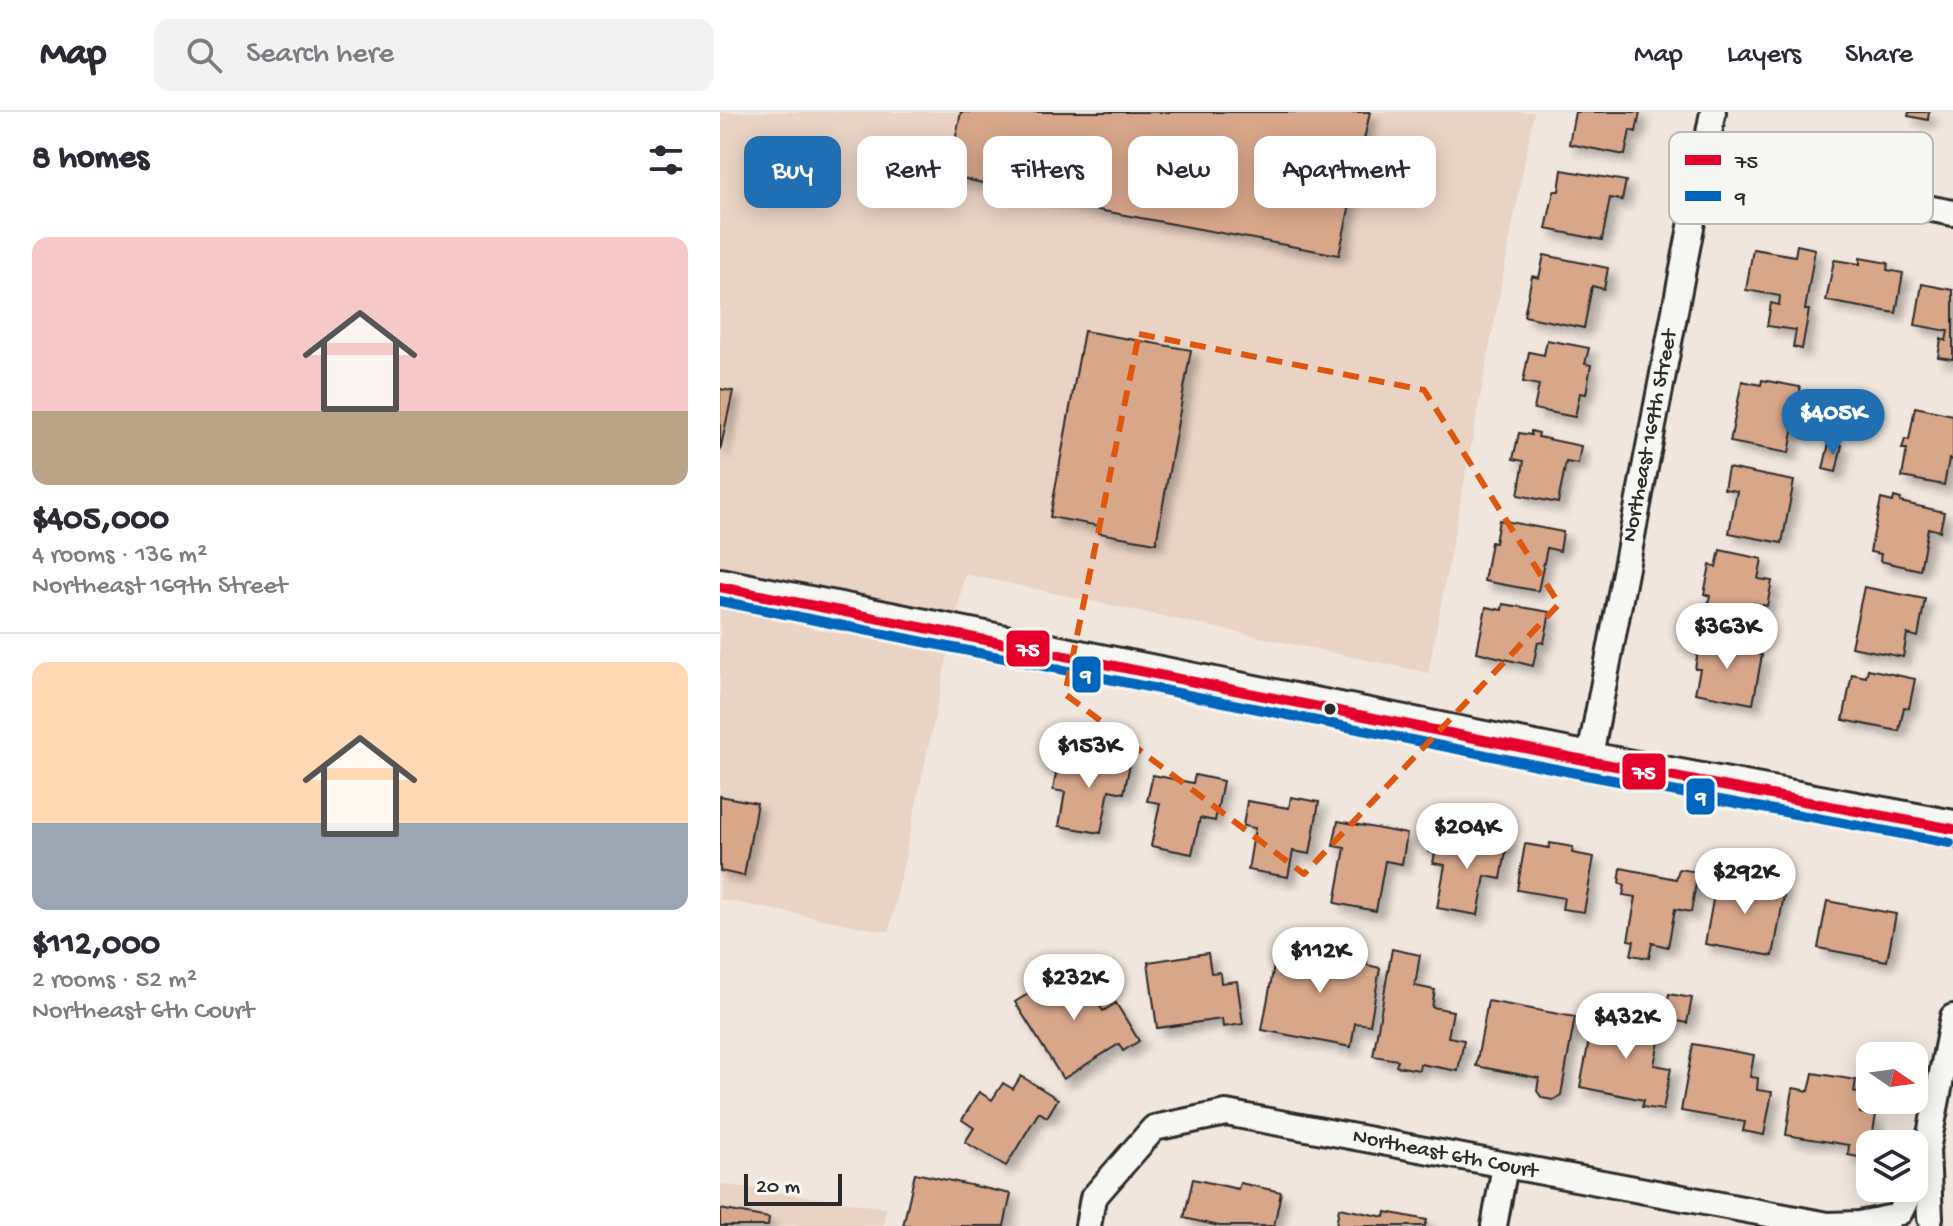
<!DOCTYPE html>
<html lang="en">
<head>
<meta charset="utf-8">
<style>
	body { margin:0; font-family:"Gochi Hand",sans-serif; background:#f2f2f3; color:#2b2b33; height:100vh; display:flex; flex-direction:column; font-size:30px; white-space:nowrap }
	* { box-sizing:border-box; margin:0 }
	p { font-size:26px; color:#7c7c81 }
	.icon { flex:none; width:44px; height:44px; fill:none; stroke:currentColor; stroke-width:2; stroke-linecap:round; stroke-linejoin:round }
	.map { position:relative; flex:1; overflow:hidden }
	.side { display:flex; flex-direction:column; background:#fff; width:720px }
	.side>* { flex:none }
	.banner { position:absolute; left:24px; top:24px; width:760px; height:72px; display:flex; gap:16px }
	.needle { width:52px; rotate:103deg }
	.tools { position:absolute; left:1136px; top:930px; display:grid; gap:16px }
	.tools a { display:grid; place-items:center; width:72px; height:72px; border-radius:16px; background:#fff; box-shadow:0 4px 20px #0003; font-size:40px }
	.scale { position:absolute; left:24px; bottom:20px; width:98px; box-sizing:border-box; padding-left:8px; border:4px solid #2b2b2b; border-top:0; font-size:22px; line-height:28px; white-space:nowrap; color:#2b2b2b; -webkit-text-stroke:6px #f6f6f2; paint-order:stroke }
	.price { position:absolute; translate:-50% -68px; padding:0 18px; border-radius:28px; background:#fff; color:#222; font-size:26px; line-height:52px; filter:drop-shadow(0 2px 4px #0008) }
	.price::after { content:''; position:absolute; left:50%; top:48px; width:24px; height:18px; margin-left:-12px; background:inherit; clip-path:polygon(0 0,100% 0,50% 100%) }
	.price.current { background:#1f6fb2; color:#fff }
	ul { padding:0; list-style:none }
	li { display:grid; align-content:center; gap:16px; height:424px; padding:0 32px }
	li+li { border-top:2px solid #e1e1e2 }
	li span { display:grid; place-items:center; height:248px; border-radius:16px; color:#555 }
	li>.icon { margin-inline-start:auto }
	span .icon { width:144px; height:144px; fill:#fffc; stroke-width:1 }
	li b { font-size:34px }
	h2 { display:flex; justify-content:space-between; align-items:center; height:96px; padding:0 32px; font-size:34px }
	.tag { padding:0 28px; border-radius:16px; background:#fff; box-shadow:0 4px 20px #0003; font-size:28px; line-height:72px }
	.tag.current { background:#1f6fb2; color:#fff }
	header { display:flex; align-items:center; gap:48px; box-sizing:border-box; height:112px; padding:0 40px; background:#fff; border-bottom:2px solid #e1e1e2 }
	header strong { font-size:38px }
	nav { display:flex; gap:44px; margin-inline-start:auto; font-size:28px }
	.search { width:560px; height:72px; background:#f2f2f3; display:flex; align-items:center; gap:20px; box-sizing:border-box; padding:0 28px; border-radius:16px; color:#7c7c81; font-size:30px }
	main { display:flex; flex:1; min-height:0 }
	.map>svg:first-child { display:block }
	.built { fill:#e9d3c4 }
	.building { fill:#d8a78a; stroke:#2b2b2b; stroke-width:2; filter:url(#shadow) }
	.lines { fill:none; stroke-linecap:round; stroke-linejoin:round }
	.street-casing { stroke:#2b2b2b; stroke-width:30 }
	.secondary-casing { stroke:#2b2b2b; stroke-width:42 }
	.street { stroke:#f6f6f2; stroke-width:24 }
	.secondary { stroke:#f6f6f2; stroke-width:36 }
	.bus-1-casing { stroke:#f6f6f2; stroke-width:16 }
	.bus-2-casing { stroke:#f6f6f2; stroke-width:16 }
	.bus-1 { stroke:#e4002b; stroke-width:10 }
	.bus-2 { stroke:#0065bd; stroke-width:10 }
	.marked { fill:none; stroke:#df570e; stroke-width:6; stroke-dasharray:16 10; stroke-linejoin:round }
	.bus-dot { fill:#2b2b2b; stroke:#f6f6f2; stroke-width:3 }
	.labels { text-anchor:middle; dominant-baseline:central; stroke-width:6; stroke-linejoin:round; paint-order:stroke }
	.street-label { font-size:22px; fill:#2b2b2b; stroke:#f6f6f2 }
	.key { fill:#f6f6f2; stroke:#b9b9b6; stroke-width:2 }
	.key-label { font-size:22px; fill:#2b2b2b }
	.line-badge { stroke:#f6f6f2; stroke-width:3 }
	.badge-label { font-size:22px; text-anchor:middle; font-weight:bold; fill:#fff }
</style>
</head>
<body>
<header>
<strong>Map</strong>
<div class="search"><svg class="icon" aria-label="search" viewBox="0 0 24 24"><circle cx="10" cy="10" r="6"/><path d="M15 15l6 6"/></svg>Search here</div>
<nav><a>Map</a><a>Layers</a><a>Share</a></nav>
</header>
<main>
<section class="side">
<h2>8 homes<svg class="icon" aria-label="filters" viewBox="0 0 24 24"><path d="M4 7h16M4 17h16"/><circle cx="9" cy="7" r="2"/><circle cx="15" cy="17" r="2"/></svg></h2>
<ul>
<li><span style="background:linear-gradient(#f6c9c9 70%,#b9a48a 0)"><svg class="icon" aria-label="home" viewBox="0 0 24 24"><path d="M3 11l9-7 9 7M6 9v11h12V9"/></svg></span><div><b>$405,000</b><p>4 rooms · 136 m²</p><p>Northeast 169th Street</p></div></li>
<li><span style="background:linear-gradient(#ffd9b3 65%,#9aa5b1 0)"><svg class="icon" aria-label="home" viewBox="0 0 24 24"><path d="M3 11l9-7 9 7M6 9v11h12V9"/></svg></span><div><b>$112,000</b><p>2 rooms · 52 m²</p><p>Northeast 6th Court</p></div></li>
</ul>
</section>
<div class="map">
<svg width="1233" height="1114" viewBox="0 0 1233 1114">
	<defs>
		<filter id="shadow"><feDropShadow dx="7" dy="7" stdDeviation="4" flood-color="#0004"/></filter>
	</defs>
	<rect width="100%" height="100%" fill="#f0e6dd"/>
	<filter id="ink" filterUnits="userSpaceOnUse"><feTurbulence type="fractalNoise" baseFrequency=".0125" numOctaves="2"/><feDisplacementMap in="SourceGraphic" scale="16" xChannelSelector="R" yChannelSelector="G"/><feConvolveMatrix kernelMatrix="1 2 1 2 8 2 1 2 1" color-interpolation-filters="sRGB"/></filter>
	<g filter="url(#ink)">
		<path class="built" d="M0,0H814L708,561L245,462L169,820L0,787Z
			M0,1072L166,1096L163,1114H0Z"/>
		<path class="building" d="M241,0H650L619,143L378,98L228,63Z
			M855,0H920L916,20L910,18L905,43L849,32Z
			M1189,0H1209L1208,8L1188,4Z
			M842,58L906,69L902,88L890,86L882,128L826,117L834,79H839Z
			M1077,133L1095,137L1085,198H1089L1082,237L1073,235L1076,218L1047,214L1051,191L1059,193L1060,184L1026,178L1033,137L1075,144Z
			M824,143L888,156L884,177L872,174L864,216L804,204L812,164L819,166Z
			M1140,146L1168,151L1167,158L1183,161L1176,201L1106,189L1114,148L1140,152Z
			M1202,172L1233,178V247L1218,245L1221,227L1226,229L1228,219L1195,213Z
			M364,219L471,238L436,431L379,421L380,414L330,405Z
			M827,228L869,236L865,252L871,253L866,282L860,281L855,305L814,297L819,273L803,270L809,240L824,243Z
			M1042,268L1080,275V281L1091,283L1085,316L1074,314L1069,341L1010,330L1022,269L1041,273Z
			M0,277L13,279L0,339Z
			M1195,295L1233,303V348L1229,347L1224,373L1182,365L1187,337H1182L1185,327L1189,328Z
			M811,319L819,321L818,325L861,334L858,352L846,350L838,391L798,383L804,349L793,347L799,321L811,323Z
			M1109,331L1122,333L1116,360L1103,357Z
			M1008,356L1074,369L1062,431L1009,421L1017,379L1004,377Z
			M1174,385L1181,387L1180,390L1224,400L1220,419L1208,416L1200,458L1160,449L1161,442L1150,440L1161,387L1173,390Z
			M779,408L843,420L840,439L827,436L818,479L764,469L771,430L775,431Z
			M1000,438L1042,447L1038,467L1052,469L1047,494L1033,491L1028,516L985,507L990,484L984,482L990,453L996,455Z
			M1144,475L1205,487L1198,525L1187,522L1183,545L1131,535Z
			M783,492L830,500L824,531L818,530L813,554L757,540L766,495L782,498Z
			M980,526L1027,534L1026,540L1042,543L1033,592L975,581L980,557H975Z
			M1148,557L1195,567L1189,596L1184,595L1179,619L1123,608L1132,562L1146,565Z
			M389,643L411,647L404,681L389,678L381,721L339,714L345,680L333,678L339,644L387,652Z
			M433,663L473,671L475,663L503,669L495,709L480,706L472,742L431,734L440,691L427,689Z
			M0,684L37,691L24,764L0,759Z
			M571,685L599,690L590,742L573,739L568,765L528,758L535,716L523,714L527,689L569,696Z
			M618,709L687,722L682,752L665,749L656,799L615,791L625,736L613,734Z
			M711,724L766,735L768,725L788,728L781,767L765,764L758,803L717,796L725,753L713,751L715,741L709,740Z
			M830,731L853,735L852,741L874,745L864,800L842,797L844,786L797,778L805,732L829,736Z
			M901,756L956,767L959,757L978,760L971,800L955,797L948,835L932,831L929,846L911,843L914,829L908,828L916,785L903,783L905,773L899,771Z
			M1020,764L1043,768L1042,774L1065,778L1053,844L985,832L997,766L1019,770Z
			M1107,789L1176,802L1167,849L1098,836Z
			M558,832L647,849V853L660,856L650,913L635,911L631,935L542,918Z
			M672,837L700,843L695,874L715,878L712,895L733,899L728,925L744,928L738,959L700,952L699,958L676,954L678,948L653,944Z
			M488,841L491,861L500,860L501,871L517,869L523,912L503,915L502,907L437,916L428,850Z
			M354,853L383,899L396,891L419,929L403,939L399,932L343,967L295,890Z
			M949,882L972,886L967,911L944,906Z
			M768,889L855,905L841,983L833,988L822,986L817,979L819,966L756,954Z
			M874,902L942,915L934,953L951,956L943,998L922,995L924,988L860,975Z
			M973,932L1034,943L1030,965L1038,966L1037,978L1052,980L1044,1023L1023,1019L1025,1010L961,999Z
			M1093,961L1136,968L1134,980L1143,982L1140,1001L1156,1003L1148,1047L1128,1043L1129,1033L1066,1023L1073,976L1089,979Z
			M301,964L338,987L327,1005L319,1000L286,1054L245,1030L254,1016L242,1008L259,980L272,988L283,971L293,977Z
			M195,1061L291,1082L284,1114H183Z
			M473,1067L518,1077L520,1071L561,1080L554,1114H499L464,1106Z
			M619,1096L665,1105L666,1100L707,1108L705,1114H616Z
			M0,1097L49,1106L48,1114H0Z"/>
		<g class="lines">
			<defs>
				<path id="street" d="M983,53L1233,101
					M869,649L993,0
					M1180,1100L1192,1076
					M1210,1106L1207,1038L1233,905
					M368,1114L373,1086L434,1016L506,1001L1108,1113L1139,1112L1169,1106
					M774,1114L785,1054"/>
				<path id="secondary" d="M0,475L869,649L1233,717"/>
			</defs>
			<use href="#street" class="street-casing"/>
			<use href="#secondary" class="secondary-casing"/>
			<use href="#street" class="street"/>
			<use href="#secondary" class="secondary"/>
			<defs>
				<path id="bus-1" d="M0,475L869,649L1233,717"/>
				<path id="bus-2" d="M0,489L866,663L1230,731"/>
			</defs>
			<use href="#bus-1" class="bus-1-casing"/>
			<use href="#bus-2" class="bus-2-casing"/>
			<use href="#bus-1" class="bus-1"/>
			<use href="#bus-2" class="bus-2"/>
		</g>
	</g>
	<path class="marked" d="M419,222L704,278L839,492L584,762L345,582Z"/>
	<circle class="bus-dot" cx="610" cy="597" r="7"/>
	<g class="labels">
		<g class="street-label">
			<text transform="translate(931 324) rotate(-79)">Northeast 169th Street</text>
			<text transform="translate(725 1043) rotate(11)">Northeast 6th Court</text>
		</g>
	</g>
	<rect x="949" y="20" width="264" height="92" rx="12" class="key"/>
	<rect x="965" y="43" width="36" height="10" fill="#e4002b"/>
	<rect x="965" y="79" width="36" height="10" fill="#0065bd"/>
	<g class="key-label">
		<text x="1015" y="56">75</text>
		<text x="1015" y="92">9</text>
	</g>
	<g class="line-badge">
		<rect x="285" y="517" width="46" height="39" rx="8" fill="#e4002b"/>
		<rect x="351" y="543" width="31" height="39" rx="8" fill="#0065bd"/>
		<rect x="901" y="640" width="46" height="39" rx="8" fill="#e4002b"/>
		<rect x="965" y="665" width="31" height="39" rx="8" fill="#0065bd"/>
	</g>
	<g class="badge-label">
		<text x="308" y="544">75</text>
		<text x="366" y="570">9</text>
		<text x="924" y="667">75</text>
		<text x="981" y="692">9</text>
	</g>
</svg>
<div class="tools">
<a><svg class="needle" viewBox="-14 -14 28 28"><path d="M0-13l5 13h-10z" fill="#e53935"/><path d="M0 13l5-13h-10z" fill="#7c7c81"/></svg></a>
<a><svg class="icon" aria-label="layers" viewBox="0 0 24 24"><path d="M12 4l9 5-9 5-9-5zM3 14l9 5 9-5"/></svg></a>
</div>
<div class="scale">20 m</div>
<b class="price current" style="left:1113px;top:345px">$405K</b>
<b class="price" style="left:1007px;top:559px">$363K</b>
<b class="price" style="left:369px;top:678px">$153K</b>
<b class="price" style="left:747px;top:759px">$204K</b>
<b class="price" style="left:1025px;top:804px">$292K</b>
<b class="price" style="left:600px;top:883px">$112K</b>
<b class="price" style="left:354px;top:910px">$232K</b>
<b class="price" style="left:906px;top:949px">$432K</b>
<div class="banner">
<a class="tag current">Buy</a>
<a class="tag">Rent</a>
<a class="tag">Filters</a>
<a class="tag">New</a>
<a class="tag">Apartment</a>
</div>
</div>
</main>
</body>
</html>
